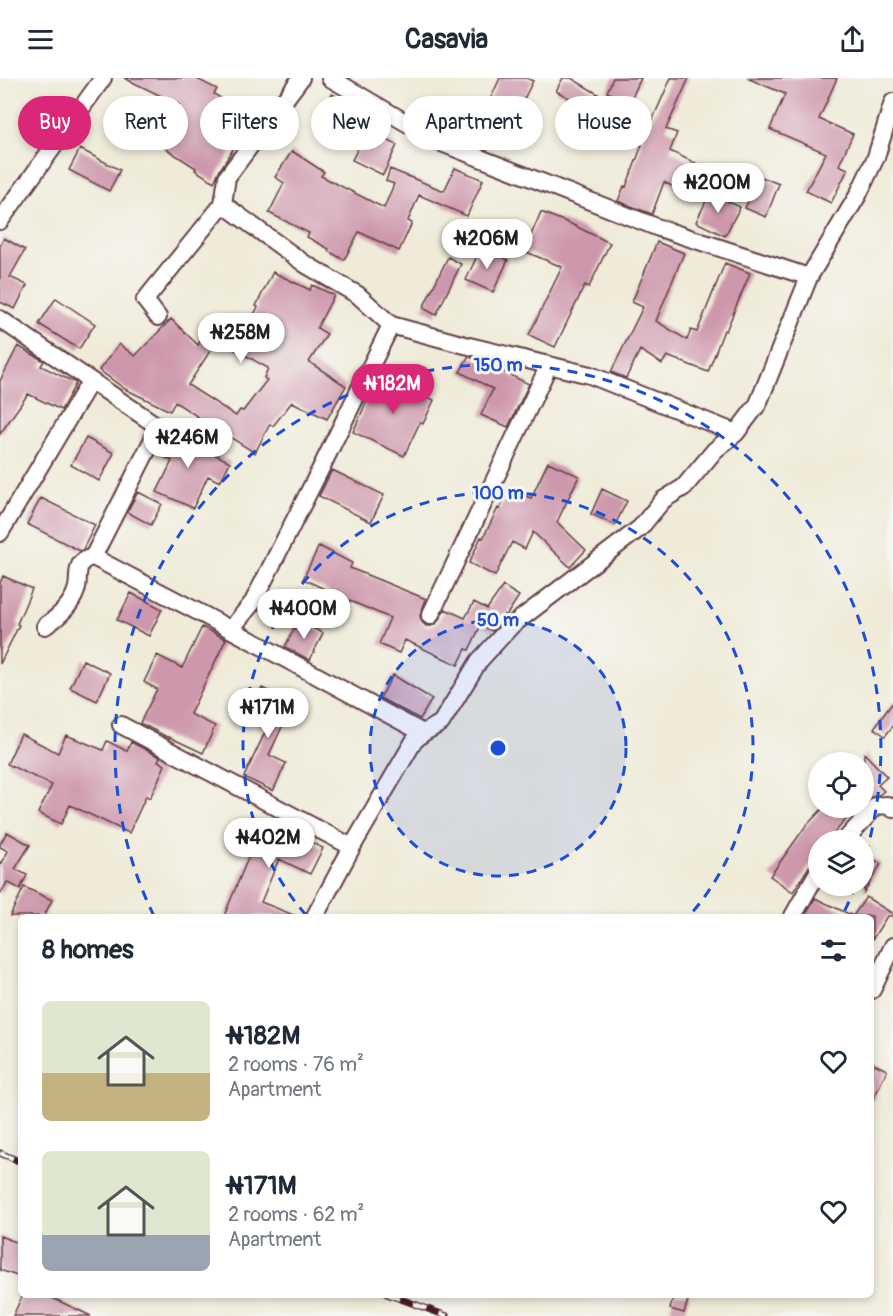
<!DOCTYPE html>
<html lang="en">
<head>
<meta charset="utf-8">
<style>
	body { margin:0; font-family:Pangolin,sans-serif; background:#f2f2f3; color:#1f2937; height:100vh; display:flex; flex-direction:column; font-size:22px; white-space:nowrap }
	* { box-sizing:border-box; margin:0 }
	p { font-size:20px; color:#747a83 }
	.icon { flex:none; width:33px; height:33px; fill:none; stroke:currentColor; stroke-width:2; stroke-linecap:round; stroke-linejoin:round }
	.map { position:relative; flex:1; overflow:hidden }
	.side { position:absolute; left:18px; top:836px; width:856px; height:384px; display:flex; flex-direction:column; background:#fff; border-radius:9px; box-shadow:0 3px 9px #0003 }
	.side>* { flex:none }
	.banner { position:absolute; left:18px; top:18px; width:858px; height:54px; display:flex; gap:12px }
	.controls { position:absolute; left:808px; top:674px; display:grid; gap:12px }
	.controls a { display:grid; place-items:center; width:66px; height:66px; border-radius:50%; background:#fff; box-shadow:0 3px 9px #0003; font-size:30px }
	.price { position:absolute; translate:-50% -51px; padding:0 14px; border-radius:21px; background:#fff; color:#222; font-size:20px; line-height:39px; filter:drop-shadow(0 2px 3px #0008) }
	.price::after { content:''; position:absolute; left:50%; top:36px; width:18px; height:14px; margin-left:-9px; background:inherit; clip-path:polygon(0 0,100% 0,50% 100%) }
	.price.active { background:#db2777; color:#fff }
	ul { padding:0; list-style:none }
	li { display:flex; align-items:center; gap:18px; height:150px; padding:0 24px }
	li span { display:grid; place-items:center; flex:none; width:168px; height:120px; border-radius:9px; color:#555 }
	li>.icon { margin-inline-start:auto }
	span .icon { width:72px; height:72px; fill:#fffc; stroke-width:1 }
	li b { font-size:26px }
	h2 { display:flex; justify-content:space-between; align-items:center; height:72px; padding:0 24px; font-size:26px }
	.pill { padding:0 21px; border-radius:27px; background:#fff; box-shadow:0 3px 9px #0003; font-size:21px; line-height:54px }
	.pill.active { background:#db2777; color:#fff }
	header { display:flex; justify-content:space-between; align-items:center; height:78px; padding:0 24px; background:#fff; font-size:27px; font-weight:700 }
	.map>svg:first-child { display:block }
	.building { fill:#ce98ac }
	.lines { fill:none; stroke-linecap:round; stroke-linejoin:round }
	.minor-casing { stroke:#633e45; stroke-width:20 }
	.minor { stroke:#fff; stroke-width:16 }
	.rail-casing { stroke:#4a1f2b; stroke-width:7 }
	.rail { stroke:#f6f6f2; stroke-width:4.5; stroke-dasharray:14; stroke-linecap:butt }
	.ring { fill:none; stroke:#1d4ed8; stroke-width:3; stroke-dasharray:10 8 }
	.centre { fill:#1d4ed8; stroke:#f6f6f2; stroke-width:3 }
	.ring-label { font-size:18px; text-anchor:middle; font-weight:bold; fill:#1d4ed8; stroke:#f6f6f2; stroke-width:6; stroke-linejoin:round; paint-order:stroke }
</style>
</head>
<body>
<header><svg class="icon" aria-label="menu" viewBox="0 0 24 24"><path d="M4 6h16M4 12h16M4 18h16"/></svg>Casavia<svg class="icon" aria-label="share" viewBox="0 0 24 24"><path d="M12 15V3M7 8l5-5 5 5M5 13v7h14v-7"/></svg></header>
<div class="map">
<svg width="893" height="1238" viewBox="0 0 893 1238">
	<rect width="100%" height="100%" fill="#f6f6f2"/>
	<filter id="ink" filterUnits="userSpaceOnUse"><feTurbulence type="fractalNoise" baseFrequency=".0167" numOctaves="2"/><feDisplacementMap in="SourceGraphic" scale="12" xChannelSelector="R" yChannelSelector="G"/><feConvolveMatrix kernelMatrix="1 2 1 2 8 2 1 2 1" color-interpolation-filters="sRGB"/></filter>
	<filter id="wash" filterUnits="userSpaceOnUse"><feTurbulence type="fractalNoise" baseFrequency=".008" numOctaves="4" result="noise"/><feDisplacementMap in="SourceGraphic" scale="24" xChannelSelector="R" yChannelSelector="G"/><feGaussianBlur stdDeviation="1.35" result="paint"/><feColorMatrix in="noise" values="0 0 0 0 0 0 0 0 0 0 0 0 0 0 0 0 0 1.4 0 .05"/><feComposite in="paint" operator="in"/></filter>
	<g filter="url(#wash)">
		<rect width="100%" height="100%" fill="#efebd8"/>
		<g id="blocks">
			<path class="building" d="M124,0H195L217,11L214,16L252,40L227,81L219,93L214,104L195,92L196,90L160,67L178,37L176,35L180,27Z
				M500,0H526L533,3L517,35L490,22Z
				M563,0H571L598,16L589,31L556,13Z
				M613,0H641L630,24L607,14Z
				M671,0H689L666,51L677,55L670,73L708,91L694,119L664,104L652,136L618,123L624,108L626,109L642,67H640L649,44L651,45Z
				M747,0H837L819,41L853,56L839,87L848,91L831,125L806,113L826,75L770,51L785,16Z
				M332,16L365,33L353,59L320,43Z
				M367,52L397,67L383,97L352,82Z
				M80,71L120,92L109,113L69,92Z
				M292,73L324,94L321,98L384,130L394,106L386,103L390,91L444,113L455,90L483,102L467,138L419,117L408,143L412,145L399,173L359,154L344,182L328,173L329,171L307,159L309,155L269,135L284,105L275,99Z
				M759,98L779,106L766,139L745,130Z
				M710,115L740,129L725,158L696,144Z
				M541,134L571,146L610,165L589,209L585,207L555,269L529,257L562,189L524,173Z
				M4,160L25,172L10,199L27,207L15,231L0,224V168Z
				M657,164L684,175L656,243L687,262L691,252L697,254L725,185L750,195L726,253L724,252L708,294L667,278L662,286L640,272L626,300L611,294L643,229L632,224Z
				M481,169L508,182L493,214L466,202Z
				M448,179L461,186L436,237L423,230Z
				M273,194L310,212L312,207L334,217L317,250L327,256L309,284L346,308L327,341L292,324L273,348L270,346L255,375L175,324L170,333L125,311L99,292L119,266L135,278L171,241L198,267L202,260L214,267L188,307L236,338L240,332L243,333L267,302L264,300L268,290L234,271L258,229L256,228Z
				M56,220L95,246L79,271L39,246Z
				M18,268L44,283L41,288L76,305L61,332L28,316L0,356V303Z
				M468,279L482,282L493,288V289L529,306L508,349L481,337L493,311L460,294Z
				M379,296L434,322L423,346L420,344L404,378L353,354Z
				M169,353L230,384L220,404L208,398L193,430L157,414L172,383L158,375Z
				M86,360L114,375L99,403L71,387Z
				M548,384L579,398L557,444L586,472L570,489L533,454L525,471L512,464L495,498L469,485L481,459L483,460L498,430L500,431L508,411L531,420Z
				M332,392L384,417L371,444L319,418Z
				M602,411L627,423L615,447L591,436Z
				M138,414L162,426L151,447L127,434Z
				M41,420L95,447L83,471L80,473L27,446Z
				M319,468L352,485L350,490L426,521L420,538L422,544L426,548H431L436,546L445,531L465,540L474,524L487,531L503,508L519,518L506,538L504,536L500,544L492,553L481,547L469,572L466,571L458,587L405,562L399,575L379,566L390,540L348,522L303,501Z
				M3,498L32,511L17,546L19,547L0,586V505Z
				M131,515L162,531L149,558L117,542Z
				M298,543L323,555L310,582L285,569Z
				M202,549L226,561L190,636L215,648L203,675L169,659V660L140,645L157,611L144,604L157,577L182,590Z
				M83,582L110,595L97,623L70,610Z
				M393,597L432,621L420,641L380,620Z
				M262,610L293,625L269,677L286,685L273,713L244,699L267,650L248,641Z
				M893,624V648L885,658L874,650Z
				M21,656L58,675L66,657L103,672L107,663L127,673L131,664L160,679L158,683L165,687L150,720L146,718L129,755L70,727L61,746L38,735L52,707L7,686Z
				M864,675L887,699L878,707L884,713L879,717L869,720L867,718L864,721Z
				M824,729H857L828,762H819V778L810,787L793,814L770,798L805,749Z
				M265,742L323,770L310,796L279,781L261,824L296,838H224L253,768H252Z
				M7,754L30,767L15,791L27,797L20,811L7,804L0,817V784L2,785L8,773L0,769V766Z
				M864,775L881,786L864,814Z
				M24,809L52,822L44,838H10Z
				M866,819L893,836V838H887L872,862V838H805L815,820L853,838Z
				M872,985L887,992L872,1024Z
				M0,1158L21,1166V1187L17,1198L0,1192Z
				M23,1216H44L91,1238H13Z
				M674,1216H690L684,1235L670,1231Z"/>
		</g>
	</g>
	<g filter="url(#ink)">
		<use href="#blocks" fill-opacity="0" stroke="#633e45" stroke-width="1.5"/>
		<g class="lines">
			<defs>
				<path id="minor" d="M330,0L439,64L659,150L809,199
					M0,143L103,0
					M158,239L145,222L223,126
					M0,241L159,349L93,479
					M391,247L465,267L590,297L736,355
					M0,455L90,304
					M430,538L549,287
					M45,548C57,540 71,528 76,513C81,499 72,483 93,479L204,537L423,655
					M231,551L253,524L320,392L391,247L358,217L305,186L223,126L227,99L301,0
					M121,647L352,769
					M845,762L876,728L887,727L893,731
					M315,838L352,769L414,663L423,655L441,645L479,583L511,548L640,450L663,422L684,409L715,372L736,355L758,326L809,199L858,117L876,79L893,24
					M793,838L819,792
					M872,912L893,868"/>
			</defs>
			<use href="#minor" class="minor-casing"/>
			<use href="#minor" class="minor"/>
			<defs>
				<path id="rail" d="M0,1075L21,1084
					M387,1216L447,1238"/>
			</defs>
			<use href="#rail" class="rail-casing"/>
			<use href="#rail" class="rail"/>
		</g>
	</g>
	<circle cx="498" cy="670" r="128" fill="#1d4ed8" fill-opacity=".12"/>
	<g class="ring">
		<circle cx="498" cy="670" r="128"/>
		<path d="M306 837A255 255 0 1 1 690 837"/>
		<path d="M856 807A383 383 0 0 1 842 838M154 838A383 383 0 1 1 864 782"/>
	</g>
	<circle cx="498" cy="670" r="9" class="centre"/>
	<g class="ring-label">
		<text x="498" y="293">150 m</text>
		<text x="498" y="421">100 m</text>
		<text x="498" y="548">50 m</text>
	</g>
</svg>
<div class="controls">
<a><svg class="icon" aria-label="locate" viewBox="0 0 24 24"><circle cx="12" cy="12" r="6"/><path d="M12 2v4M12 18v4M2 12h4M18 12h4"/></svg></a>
<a><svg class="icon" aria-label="layers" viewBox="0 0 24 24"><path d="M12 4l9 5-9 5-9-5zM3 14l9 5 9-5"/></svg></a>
</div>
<b class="price" style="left:718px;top:136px">₦200M</b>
<b class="price" style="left:487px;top:192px">₦206M</b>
<b class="price" style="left:241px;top:286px">₦258M</b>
<b class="price active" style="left:393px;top:337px">₦182M</b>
<b class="price" style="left:188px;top:391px">₦246M</b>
<b class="price" style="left:304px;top:562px">₦400M</b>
<b class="price" style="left:268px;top:661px">₦171M</b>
<b class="price" style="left:269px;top:791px">₦402M</b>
<div class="banner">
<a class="pill active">Buy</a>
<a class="pill">Rent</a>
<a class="pill">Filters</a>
<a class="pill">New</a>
<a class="pill">Apartment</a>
<a class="pill">House</a>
</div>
<section class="side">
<h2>8 homes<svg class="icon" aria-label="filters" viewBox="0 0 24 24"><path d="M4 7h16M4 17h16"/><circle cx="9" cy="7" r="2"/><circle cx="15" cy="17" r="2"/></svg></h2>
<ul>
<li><span style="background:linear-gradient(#dfe7d0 60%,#c2b280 0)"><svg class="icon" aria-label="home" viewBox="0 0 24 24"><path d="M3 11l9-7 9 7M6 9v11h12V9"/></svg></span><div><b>₦182M</b><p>2 rooms · 76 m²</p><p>Apartment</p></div><svg class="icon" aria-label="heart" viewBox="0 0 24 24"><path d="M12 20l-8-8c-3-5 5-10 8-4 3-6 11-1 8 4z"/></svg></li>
<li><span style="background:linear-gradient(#dfe7d0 70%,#9aa5b1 0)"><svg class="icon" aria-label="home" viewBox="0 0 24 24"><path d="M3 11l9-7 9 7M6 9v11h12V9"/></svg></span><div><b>₦171M</b><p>2 rooms · 62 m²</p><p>Apartment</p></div><svg class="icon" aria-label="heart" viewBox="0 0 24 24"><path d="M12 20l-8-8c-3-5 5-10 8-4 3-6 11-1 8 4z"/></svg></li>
</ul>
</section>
</div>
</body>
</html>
